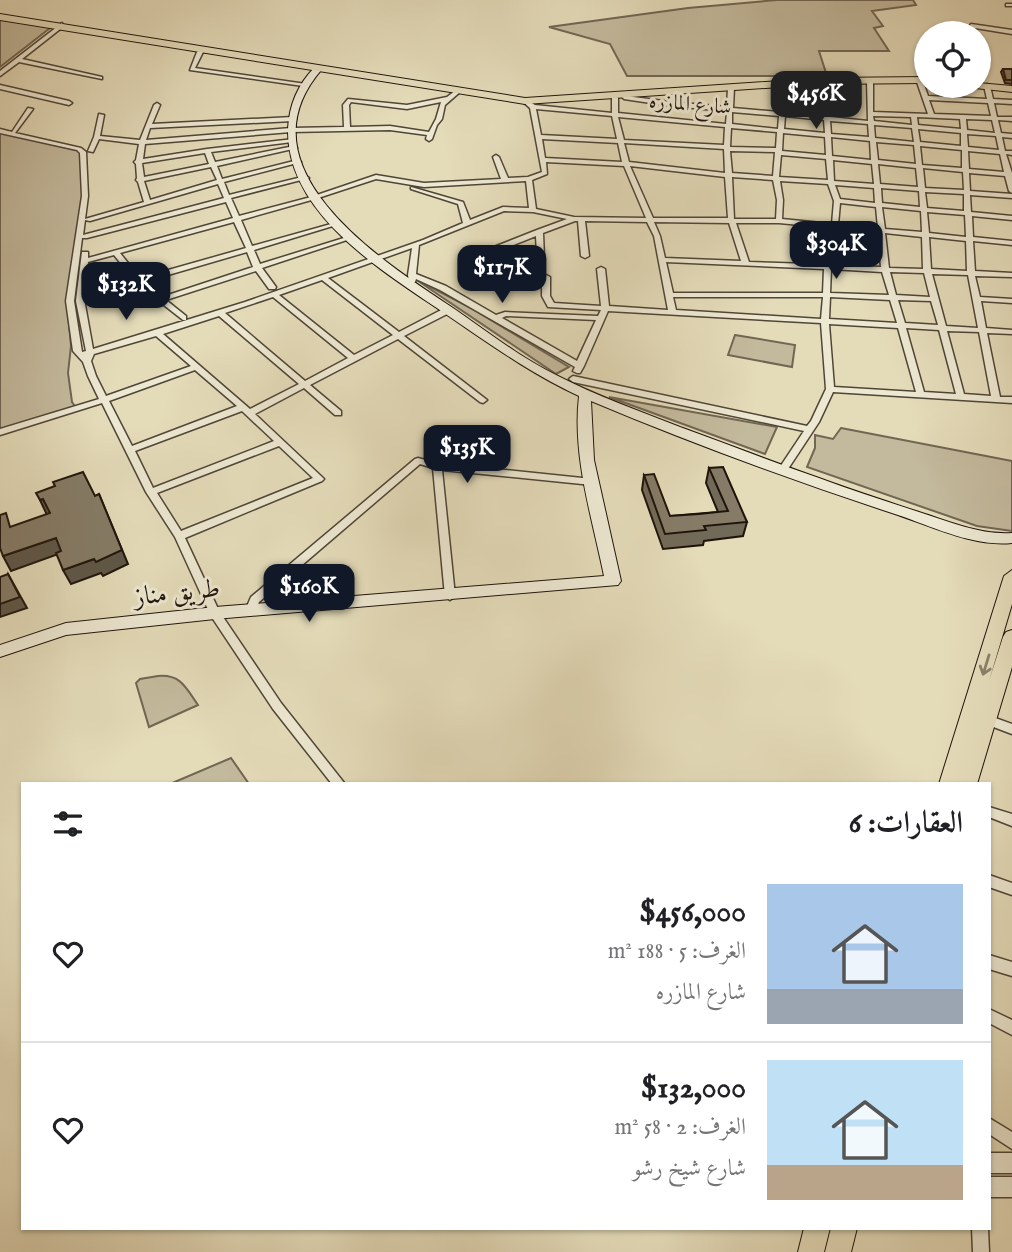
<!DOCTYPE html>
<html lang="ar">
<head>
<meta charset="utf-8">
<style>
	body { margin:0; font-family:"IM FELL English",Amiri,serif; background:#f2f2f2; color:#202124; direction:rtl; height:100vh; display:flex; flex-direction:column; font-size:26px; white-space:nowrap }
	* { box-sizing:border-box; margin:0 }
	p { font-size:23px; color:#757577 }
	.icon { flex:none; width:38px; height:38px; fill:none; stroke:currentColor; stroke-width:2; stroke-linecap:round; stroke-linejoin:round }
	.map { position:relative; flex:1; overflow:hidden; direction:ltr }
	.sheet { position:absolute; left:21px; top:782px; width:970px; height:448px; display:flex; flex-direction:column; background:#fff; border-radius:0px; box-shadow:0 2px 5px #0004; direction:rtl }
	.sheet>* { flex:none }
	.controls { position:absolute; left:914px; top:21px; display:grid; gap:14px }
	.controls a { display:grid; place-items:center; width:77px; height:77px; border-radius:50%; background:#fff; box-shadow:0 2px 5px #0004; font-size:35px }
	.price { position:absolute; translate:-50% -60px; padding:0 16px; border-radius:14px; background:#111827; color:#fff; font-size:23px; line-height:46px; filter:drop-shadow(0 2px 4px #0008) }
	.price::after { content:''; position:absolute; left:50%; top:42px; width:21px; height:16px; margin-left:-10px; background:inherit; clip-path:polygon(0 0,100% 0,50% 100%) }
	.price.current { background:#222; color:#fff }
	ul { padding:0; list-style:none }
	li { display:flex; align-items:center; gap:21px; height:175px; padding:0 28px }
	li+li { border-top:2px solid #e0e0e0 }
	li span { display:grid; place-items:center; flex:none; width:196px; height:140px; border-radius:0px; color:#555 }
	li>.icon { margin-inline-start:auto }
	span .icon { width:84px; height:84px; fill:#fffc; stroke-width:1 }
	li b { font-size:30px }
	h2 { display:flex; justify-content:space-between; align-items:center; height:84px; padding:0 28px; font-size:30px }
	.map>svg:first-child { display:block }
	.green { fill:#c3b99c; stroke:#716654; stroke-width:2 }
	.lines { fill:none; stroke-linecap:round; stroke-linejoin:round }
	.minor-casing { stroke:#504637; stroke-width:3 }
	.tertiary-casing { stroke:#504637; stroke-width:3 }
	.secondary-casing { stroke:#1f140c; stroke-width:2 }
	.primary-casing { stroke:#1f140c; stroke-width:2 }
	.minor { fill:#ede8d2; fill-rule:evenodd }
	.tertiary { fill:#ede8d2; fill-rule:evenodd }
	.secondary { fill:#ede8d2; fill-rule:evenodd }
	.primary { fill:#e4dbb9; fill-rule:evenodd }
	.wall { fill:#726a58; stroke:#1f140c; stroke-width:2 }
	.shaded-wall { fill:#5d5647; stroke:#1f140c; stroke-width:2 }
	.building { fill:#857b66; stroke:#1f140c; stroke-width:2 }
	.oneway { stroke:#8b816b }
	.labels { text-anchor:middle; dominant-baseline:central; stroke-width:6; stroke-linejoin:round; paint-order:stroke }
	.far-street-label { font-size:21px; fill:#1f140c; stroke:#ede8d2 }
	.street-label { font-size:26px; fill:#1f140c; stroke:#ede8d2 }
</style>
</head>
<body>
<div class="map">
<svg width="1012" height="1252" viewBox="0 0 1012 1252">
	<rect width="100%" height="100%" fill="#e4dbb9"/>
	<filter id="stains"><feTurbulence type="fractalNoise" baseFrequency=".00286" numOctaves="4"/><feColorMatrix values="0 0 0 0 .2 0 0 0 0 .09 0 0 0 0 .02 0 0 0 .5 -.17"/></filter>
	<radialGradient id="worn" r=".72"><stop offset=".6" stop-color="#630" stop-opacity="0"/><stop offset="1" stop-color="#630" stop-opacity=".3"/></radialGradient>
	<path class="green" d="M777,0H913L916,5L872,11L883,26L874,28L889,51H819L827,76H627L610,44L549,27L688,8Z
		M0,17L54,25L0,67Z
		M0,133L82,151L84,192L67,301L71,346L68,373L72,402L77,409L0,434Z
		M415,279L471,308L569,367L556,374Z
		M735,335L795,345L792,367L728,355Z
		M609,397L777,427L765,454Z
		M841,428L1012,461V531L977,526L807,467L815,448V435L833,439Z
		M158,676C181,674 186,688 198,705L149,727L136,683L140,679Z
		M231,758L249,784H170Z"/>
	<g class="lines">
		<defs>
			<path id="minor" d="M1006,4H1012V6H1006Z
				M62,23L64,26L22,59L102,77V79L19,62L0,76V71Z
				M971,24L1012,30V34L969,27Z
				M200,50L203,52L195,68L306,84L303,86L190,70L197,52Z
				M825,79L828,81L824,84L829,101L830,117L868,121L867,82L870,80L873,82V112L928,114L917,82L920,80L923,82L928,96L987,99L984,86L987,84L990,86L993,99L1012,100V104L994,103L997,117H1012V121L998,120L1001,133L1012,134V138L1002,137L1005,151H1012V155L1006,154L1012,173V193L1009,191L1005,176L969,173L970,191L1012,194V198L970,195L971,212L1012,216V220L972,216L973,237L1012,241V245L973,241L975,271L1012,273V277L975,276L980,297L1012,299V303L981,301L986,328L1012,330V334L987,333L1000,397H1012V403L833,392L819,422L786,472L783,473L778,470L804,431L573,382L569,379L573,376L807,426L811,421L826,389L821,323L608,311L584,366L580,373H577L573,371L575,367L440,290L416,279L415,282H409L408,275L412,248L328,278L399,332L445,308H451V312L404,336L487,400L483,403L480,402L398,339L310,385L341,411V415H335L304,388L255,414L322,477L324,479L322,481L185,538L219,611L281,703L345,784H332L273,709L211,616L175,537L146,492L102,403L0,435V429L99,399L88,376L83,362L73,351L66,301L82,196L80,153L77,150L0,133V129L12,132L28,108L33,109L15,133L81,148L86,152L88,196L85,219L144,202L138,182L136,180L137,178L136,164L134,162L136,160L139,144L99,139L93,152L88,151L94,137L99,114L104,115L100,136L140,140L154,105L157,103L160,105L152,124L293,117L296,119L293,121L150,128L146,140L291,128L344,127L343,105L348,99L407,105L447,97L455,91L460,92L445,105L442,119L437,125L432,139L429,141L426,139L427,135L390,130L291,132L145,144L143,159L207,149L294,139V141L292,142L211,152L215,162L294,146L297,148L217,166L222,179L298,160L301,162L224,182L229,195L306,176L309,178L231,198L239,216L311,197L376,175L424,183L501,179L493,157L496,155L499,157L508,178L528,177L542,172L530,108L522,101L525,99L535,105L612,113V98L615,96L618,98V113L726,124L727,111L671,106L624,99L620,95L623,93L626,96L671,102L727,107L728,88L731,86L734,88L733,108L779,112L777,86L780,84L783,86L785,113L824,117L823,101L818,84ZM929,100L988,103L991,116L934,114ZM351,102L407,109L441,102L436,119L429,132L390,126L350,127L349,105ZM536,109L612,116L617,139L541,135ZM732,112L779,116L778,129L732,124ZM785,116L824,120L825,133L784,129ZM873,116L911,117L912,125L874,121ZM618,117L725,127L724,145L624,140ZM917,117L960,119L961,129L918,125ZM966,119L992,120L995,133L967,130ZM830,121L868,124L869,137L831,134ZM874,125L912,128L914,142L875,138ZM731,128L777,132L776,148L730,147ZM918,129L961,133V146L920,142ZM783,133L825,137L826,155L782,151ZM967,134L996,136L999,150L968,147ZM831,137L870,141L871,160L832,156ZM542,139L618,143L622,162L545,158ZM876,142L914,145L916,164L878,160ZM624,143L724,149L725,173L629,162ZM920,146L962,150V168L922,165ZM730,151L775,152L773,176L732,173ZM968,151L1000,154L1004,172L969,169ZM205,153L209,164L144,177L142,163ZM781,155L826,159L828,180L779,177ZM833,160L872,164L874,184L834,181ZM546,162L624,166L646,218L574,217L536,209L532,180L547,174ZM878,164L916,168L918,187L880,184ZM630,166L725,177L728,218H653ZM211,167L217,180L150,200L144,181ZM923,168L963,172L964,190L925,188ZM732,177L773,180L777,200L776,219H734ZM376,179L424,187L526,181L529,208L503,207L470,220L463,202L411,187V189L458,204L463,223L423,240L245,302L93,349L84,299L137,284L183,320H186V316L166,300L256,271L269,289H275L276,287L262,268L353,238L347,237L260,264L254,250L336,225L331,224L252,246L241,220L315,199ZM780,181L828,184L834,201L832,224L782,219L783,200ZM218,184L224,198L83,235L85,220L90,221ZM835,185L874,188L875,203L840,199ZM881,188L919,191L920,207L882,203ZM925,192L964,194V211L927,208ZM226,202L233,218L88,258V252H82L76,301L86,351L82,352L74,301L82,238H87ZM840,203L876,207L878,228L838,225ZM882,207L921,211L922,232L885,229ZM504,211L533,212L567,219L537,230L494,247V261L498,263L502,261L501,250L536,236L537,256L544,258L543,233L575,221H578L581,256L585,258L589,256L585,221L647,222L654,236L668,310L609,306L605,269L601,267L597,269L601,306L554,303L550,296V277L546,275L542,277V296L548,307L601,310L598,316L505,312L496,315L446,286L416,274L419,245ZM927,212L965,215L966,237L929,233ZM234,222L246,248L140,278L120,253ZM654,222L729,223L741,261L665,258L660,236ZM736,223H779L832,228L841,265L749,262ZM839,229L878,232L881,267L848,266ZM885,233L922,237L923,269L889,268ZM929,237L966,241L967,271L931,269ZM247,252L253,267L162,297L144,282ZM114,255L134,280L84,294L88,262ZM666,262L824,269L823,293H673ZM831,269L882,272L889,295L830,293ZM890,272L924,273L930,297L896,295ZM932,274L968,275L978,328L946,326ZM322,280L393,335L354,355L279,295ZM273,297L348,358L305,381L225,313ZM673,297H823L821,319L676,310ZM830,297L890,300L897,323L829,319ZM898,300L931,301L938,325L905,323ZM219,316L299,384L250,409L163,334ZM506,316L596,320L577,361L502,318ZM829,324L898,328L916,392L834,387ZM906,328L939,330L956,394L924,392ZM947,331L979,332L991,396L964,394ZM156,336L191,366L106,396L96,376L91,361L94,354ZM195,370L237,406L132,446L109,401ZM242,411L274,441L153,488L135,451ZM279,446L313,478L181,531L157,493Z
				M0,85L69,101L72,103L69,105L0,89Z
				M418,458L437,463L592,479L597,482L592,485L442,470L455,596L450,600L445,596L433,468L420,464L259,602L254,614H246L245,611L251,597L415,459Z
				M987,715L1012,724V734L983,723L981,720L983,717Z
				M989,807L1012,814V826L989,817Z
				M989,875L1012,883V895L989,887Z
				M989,955L1012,962V976L989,969Z
				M989,1009L1012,1020V1035L989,1023Z
				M989,1118L1012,1132V1149L989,1134Z
				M972,1228H988L989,1252H973Z"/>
			<path id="tertiary" d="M989,1153H1012V1173H989Z
				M989,1177H1012V1197H989Z"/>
			<path id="secondary" d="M315,67L322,69C235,169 385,263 456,310C489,333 521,358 558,376C597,396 639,411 680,427C727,444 773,462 819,478C854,491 889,502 925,514C953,523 982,535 1012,533V543C974,547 933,527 898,515C794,481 691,443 591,401L594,460L621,581L618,585L215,619L66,635L0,657V645L66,623L215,607L604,576C592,517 572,456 579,396C531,374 490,344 447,315C386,273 286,215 288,129C289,105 298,84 315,67Z"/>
			<path id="primary" d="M0,14L525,98L825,78L926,77V83L825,84L525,104L0,20Z
				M978,83L1012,86V92L975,88L973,86H978Z
				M1012,570V604L989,681L1003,637L1006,632L1012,630V667L977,784H939L1004,576Z
				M804,1228H830L824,1252H798Z
				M831,1228H857L851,1252H825Z"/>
		</defs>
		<use href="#minor" class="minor-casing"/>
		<use href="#tertiary" class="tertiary-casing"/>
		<use href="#secondary" class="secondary-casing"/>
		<use href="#primary" class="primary-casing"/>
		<use href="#minor" class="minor"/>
		<use href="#tertiary" class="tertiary"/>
		<use href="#secondary" class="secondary"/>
		<use href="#primary" class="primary"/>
	</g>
	<path class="wall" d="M1003,69H1012V84L1005,83L1001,72Z
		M709,468L747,522L743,536L704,541L703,545L663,549L642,490L644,475L670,516L718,512L706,483Z"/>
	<path class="shaded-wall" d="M99,494L128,564L103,576L101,573L71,584L63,570L94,559Z
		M43,499L51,513L47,515L40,500Z
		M56,538L64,552L11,571L3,556Z
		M8,574L27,608L0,617V604Z"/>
	<path class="building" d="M1003,69H1012V80H1006Z
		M723,467L747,522L704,526L706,530L665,534L644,475L654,474L670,516L699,514L728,511L709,468Z
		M83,472L95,496L99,494L122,550L96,562L94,559L63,570L56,553L61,551L56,538L3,556L0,548V515L6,513L10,527L50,513L43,499L40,500L36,493L55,486L53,482Z
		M8,574L20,597L0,604V577Z"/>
	<defs><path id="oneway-shaft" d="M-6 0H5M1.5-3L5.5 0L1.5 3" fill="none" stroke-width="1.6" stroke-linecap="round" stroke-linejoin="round" transform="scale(1.75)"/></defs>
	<use class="oneway" href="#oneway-shaft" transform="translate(986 665) rotate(107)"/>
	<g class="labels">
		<g class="far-street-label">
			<text transform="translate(690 105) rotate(5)">شارع المازره</text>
		</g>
		<g class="street-label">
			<text transform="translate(177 593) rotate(-6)">طريق مناز</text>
		</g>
	</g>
	<rect width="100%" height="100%" filter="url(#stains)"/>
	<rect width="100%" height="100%" fill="url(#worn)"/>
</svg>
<div class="controls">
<a><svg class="icon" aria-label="locate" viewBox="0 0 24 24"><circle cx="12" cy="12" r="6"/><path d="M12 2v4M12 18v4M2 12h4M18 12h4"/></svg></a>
</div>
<b class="price current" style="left:816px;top:131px">$456K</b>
<b class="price" style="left:836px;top:281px">$304K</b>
<b class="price" style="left:502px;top:305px">$117K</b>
<b class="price" style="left:126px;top:322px">$132K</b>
<b class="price" style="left:467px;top:485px">$135K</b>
<b class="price" style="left:309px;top:624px">$160K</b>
<section class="sheet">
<h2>العقارات: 6<svg class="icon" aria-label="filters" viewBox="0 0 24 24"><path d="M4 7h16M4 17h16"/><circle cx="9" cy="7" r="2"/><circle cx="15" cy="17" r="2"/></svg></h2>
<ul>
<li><span style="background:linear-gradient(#a9c7e8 75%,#9aa5b1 0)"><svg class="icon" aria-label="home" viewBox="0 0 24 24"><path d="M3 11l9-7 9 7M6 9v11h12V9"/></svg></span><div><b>$456,000</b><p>الغرف: 5 · 188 m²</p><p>شارع المازره</p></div><svg class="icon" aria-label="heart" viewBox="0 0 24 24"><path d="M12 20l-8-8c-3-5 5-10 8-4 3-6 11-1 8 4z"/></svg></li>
<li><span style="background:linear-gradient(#bfe0f5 75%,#b9a48a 0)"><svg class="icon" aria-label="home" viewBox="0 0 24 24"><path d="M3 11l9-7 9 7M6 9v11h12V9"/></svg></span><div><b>$132,000</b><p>الغرف: 2 · 58 m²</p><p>شارع شيخ رشو</p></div><svg class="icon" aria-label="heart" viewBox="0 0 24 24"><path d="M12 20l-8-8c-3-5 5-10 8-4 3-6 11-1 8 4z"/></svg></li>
</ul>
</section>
</div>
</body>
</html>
